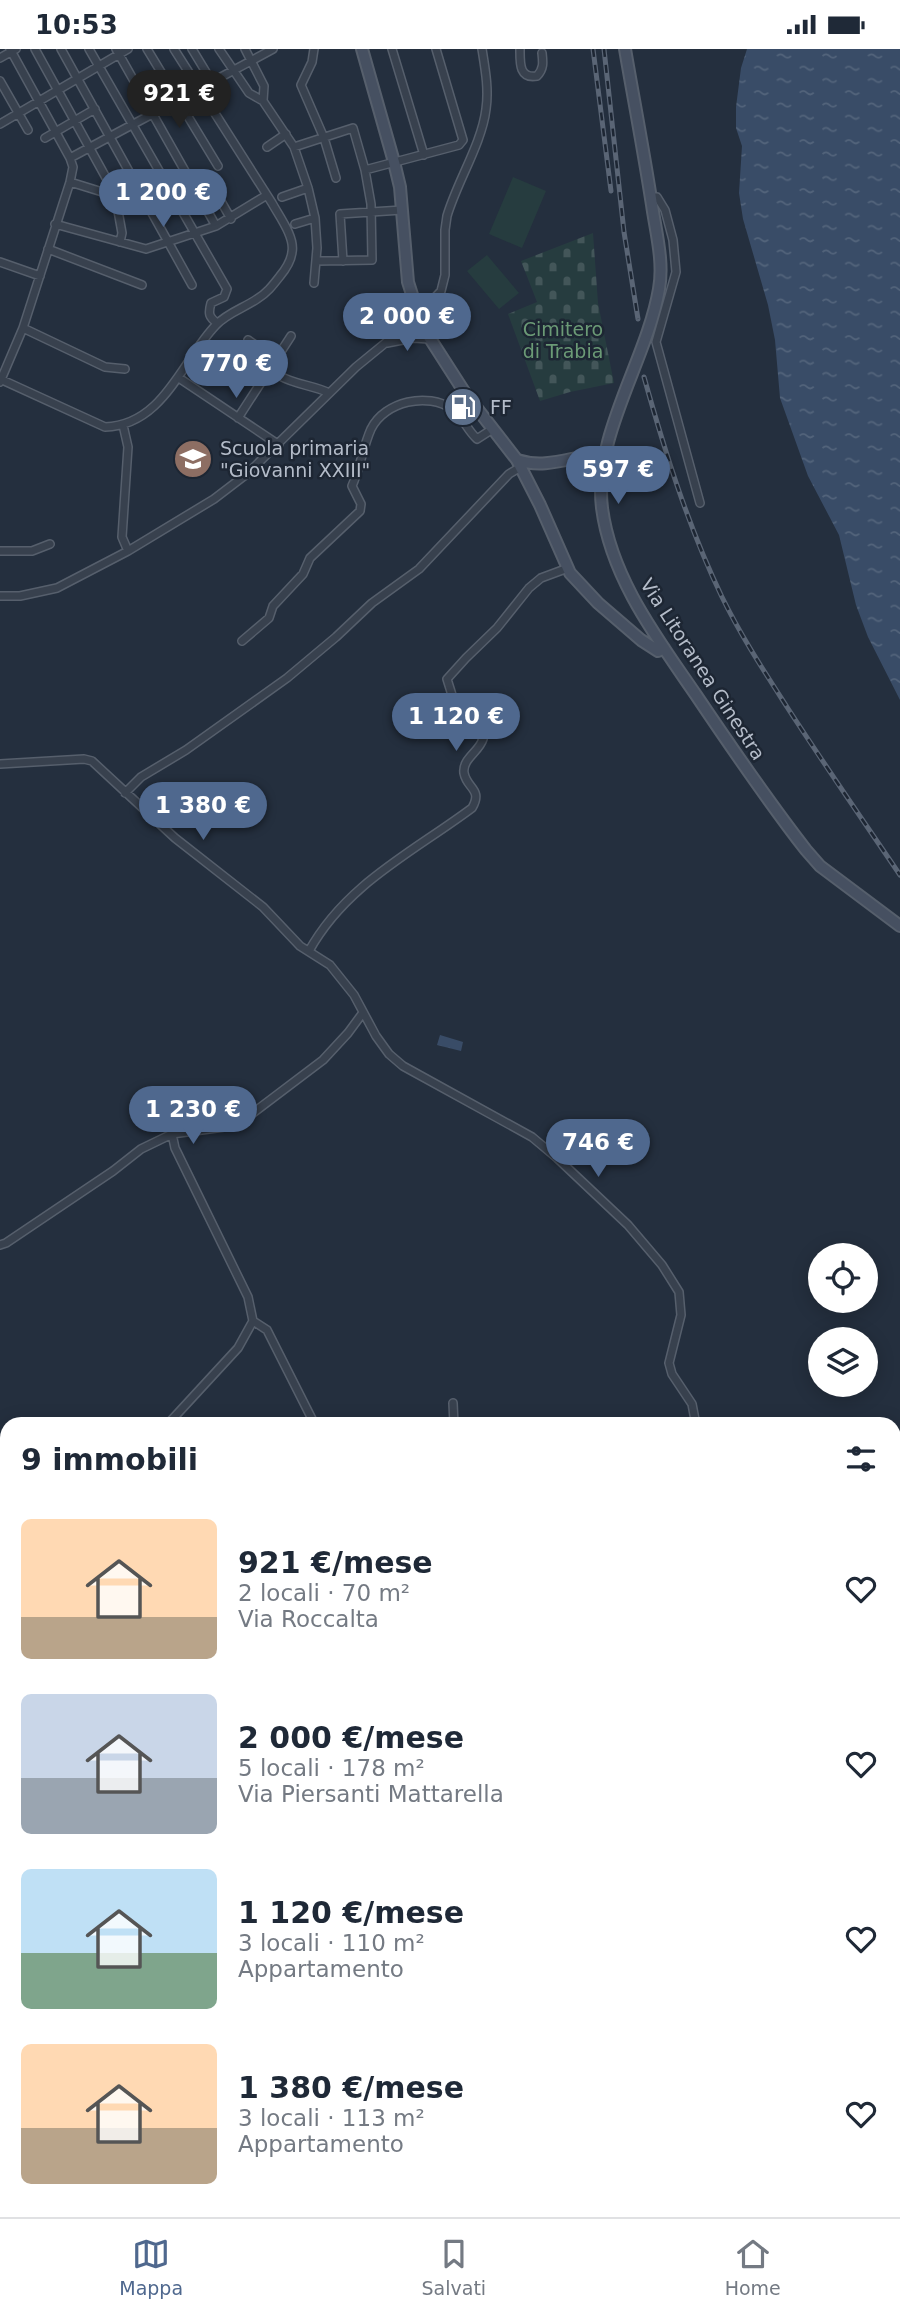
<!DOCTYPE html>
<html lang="it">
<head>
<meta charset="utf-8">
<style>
	body { margin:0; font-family:"DejaVu Sans",sans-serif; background:#f6f6f7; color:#1f2937; height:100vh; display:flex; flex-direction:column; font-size:26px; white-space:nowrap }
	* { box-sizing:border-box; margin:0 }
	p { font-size:23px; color:#747a83 }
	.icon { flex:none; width:38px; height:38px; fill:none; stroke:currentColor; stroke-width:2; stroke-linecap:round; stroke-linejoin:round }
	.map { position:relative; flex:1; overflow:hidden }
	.sheet { position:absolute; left:0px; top:1368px; width:901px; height:800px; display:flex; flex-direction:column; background:#fff; border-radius:21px 21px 0 0; box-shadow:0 4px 18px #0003 }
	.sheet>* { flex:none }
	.buttons { position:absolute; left:808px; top:1194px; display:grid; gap:14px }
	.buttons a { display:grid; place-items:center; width:70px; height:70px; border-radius:50%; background:#fff; box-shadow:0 4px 18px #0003; font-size:35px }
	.price { position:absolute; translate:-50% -60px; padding:0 16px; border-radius:24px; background:#4f688e; color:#fff; font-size:23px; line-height:46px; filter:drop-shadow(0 2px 4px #0008) }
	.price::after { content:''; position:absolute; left:50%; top:42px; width:21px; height:16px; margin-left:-10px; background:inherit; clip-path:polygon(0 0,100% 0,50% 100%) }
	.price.on { background:#222; color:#fff }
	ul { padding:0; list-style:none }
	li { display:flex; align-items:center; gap:21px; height:175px; padding:0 21px }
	li span { display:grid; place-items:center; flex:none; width:196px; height:140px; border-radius:10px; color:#555 }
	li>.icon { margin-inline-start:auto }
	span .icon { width:84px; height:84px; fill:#fffc; stroke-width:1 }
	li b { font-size:30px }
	h2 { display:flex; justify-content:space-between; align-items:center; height:84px; padding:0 21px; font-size:30px }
	.status { display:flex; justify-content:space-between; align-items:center; height:49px; padding:0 35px; background:#fff; direction:ltr }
	.status svg { height:19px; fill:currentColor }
	.tabs { display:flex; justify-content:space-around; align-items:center; height:98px; border-top:2px solid #e0e1e3; background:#fff; font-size:19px; color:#747a83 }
	.tabs a { display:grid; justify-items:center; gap:4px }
	.tabs .on { color:#4f688e }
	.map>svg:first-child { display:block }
	.cemetery { fill:url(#cemetery-stones) }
	.pitch { fill:#263c3f }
	.water { fill:url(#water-ripples) }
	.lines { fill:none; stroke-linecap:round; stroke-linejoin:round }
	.street-casing { stroke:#565f6c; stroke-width:10 }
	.secondary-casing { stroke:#565f6c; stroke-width:14 }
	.street { stroke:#38414e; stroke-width:7 }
	.secondary { stroke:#465061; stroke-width:10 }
	.rail-casing { stroke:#5a6575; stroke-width:5 }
	.rail { stroke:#1d2633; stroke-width:2.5; stroke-dasharray:8; stroke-linecap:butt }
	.labels { text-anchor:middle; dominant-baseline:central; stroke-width:5; stroke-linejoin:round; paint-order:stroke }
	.park-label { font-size:19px; fill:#6b9a76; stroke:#1d2633 }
	.poi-label { font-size:19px; fill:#b4bcc9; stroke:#1d2633; text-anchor:start }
	.street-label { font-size:19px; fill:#b4bcc9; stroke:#1d2633 }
</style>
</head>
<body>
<div class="status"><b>10:53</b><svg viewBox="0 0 49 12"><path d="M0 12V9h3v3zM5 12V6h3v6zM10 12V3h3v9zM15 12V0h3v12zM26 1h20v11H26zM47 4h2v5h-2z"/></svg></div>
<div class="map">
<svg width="900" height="2168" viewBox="0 0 900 2168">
	<defs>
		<pattern id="cemetery-stones" width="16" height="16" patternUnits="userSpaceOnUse" patternTransform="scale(1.75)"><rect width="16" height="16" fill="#263c3f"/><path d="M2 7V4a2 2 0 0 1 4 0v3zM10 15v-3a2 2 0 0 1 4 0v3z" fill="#435659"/></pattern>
		<pattern id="water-ripples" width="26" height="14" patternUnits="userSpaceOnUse" patternTransform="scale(1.75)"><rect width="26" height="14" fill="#394c67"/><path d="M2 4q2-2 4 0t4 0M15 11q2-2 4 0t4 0" fill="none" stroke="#53647b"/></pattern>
	</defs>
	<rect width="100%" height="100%" fill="#242f3e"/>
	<path class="cemetery" d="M593,184L598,254L614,334L570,343L540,352L508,265L537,253L521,212Z"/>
	<path class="pitch" d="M513,128L546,142L522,199L489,185Z
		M487,206L519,244L499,260L467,222Z"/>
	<path class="water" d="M747,0H900V651L868,588L856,556L839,486L808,427L780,349L775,291L768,256L743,170L739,144L742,97L736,79V58L741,19Z
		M440,986L463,993L461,1002L437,996Z"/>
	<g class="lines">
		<defs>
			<path id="street" d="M35,0L115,145L122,184L120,193
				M61,0L192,236
				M89,0L227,240L224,248L211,254C208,265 209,268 217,274
				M116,0L216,177
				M147,0L218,117
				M192,0L212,33
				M219,0L249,44L263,52
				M245,0L264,37L263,52L294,98L308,139L315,169L317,199L314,234
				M314,0L312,13L301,36L324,89L336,129
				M392,0L424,106
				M520,0C520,14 519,30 537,27C544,20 543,13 542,4
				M0,9L16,0
				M221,28L273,0
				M0,32L28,81
				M0,75L128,0
				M45,89L95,60
				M267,98L286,85
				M294,98L353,79L365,121L371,155L372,211L316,212
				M70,109L199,40
				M365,121L459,96L463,91L436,0
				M206,126L231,170
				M70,133L112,146L115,145
				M282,148L308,139
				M651,148H657L665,161L673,191L676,223L656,293L700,454
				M55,175L146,200L216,177L267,146
				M295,175L315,169
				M48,200L142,236
				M343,212L340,165L402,161
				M0,213L40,227
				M23,279L105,318L125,320
				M248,291L276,310
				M387,294L413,289L430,290
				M280,327C296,336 313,336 329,344
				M179,329L279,396
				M0,330L105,378C164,376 182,311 216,276C227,264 244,259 257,250C267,244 273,236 280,227C285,221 291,212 292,203C295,188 279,167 272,154L174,0
				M0,333L23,279L70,133L73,118L70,109L10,0
				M238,369L291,287
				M123,376L128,398L122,488L128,502
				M0,502H32L50,495
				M0,547H20L57,539L128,502L214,450L248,424L356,318L417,268L441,242L445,226V181L447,167C457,133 482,94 486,60C489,40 485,19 482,0
				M242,592L269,569L273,557L303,525L310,509L360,462L361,455L352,437C360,419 363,398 371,380C385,352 428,343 452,360C463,368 467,381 477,390L491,381
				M0,715L84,710L92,712L175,789L263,858L300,897L330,916L354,946L376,987L389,1005L403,1017L532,1088L557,1109L628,1176L662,1216L679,1243L681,1266L669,1314L672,1325L692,1355L696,1376
				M125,744L141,728L186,701L287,629L336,588L372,554L419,520L509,425L519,419
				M309,902C346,835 413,803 472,759C483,740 467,740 464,724C462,710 479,703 483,690L452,646L447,630L466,609L497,579L529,539L541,529L568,519
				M172,1085L175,1099L248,1248L253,1272L267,1281L315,1376
				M0,1196L6,1194L113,1122L141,1100L172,1085L224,1078L253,1064L323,1011L348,984L362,965
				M453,1354L454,1376
				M167,1376L238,1299L253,1272
				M894,1642L900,1647
				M0,1857L7,1868
				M259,2161L264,2168
				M864,2161L869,2168
				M812,2168L819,2161"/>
			<path id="secondary" d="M362,0L394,113L400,138L408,233L422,277L465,344L517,411L540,456L570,524L598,554L641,591L658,602L664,599
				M625,0C634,52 644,104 652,156C656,184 664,213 659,240C647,311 593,386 602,459C611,529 657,589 696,646C731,698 767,751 806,801L820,817L900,877
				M517,411C548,421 574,406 604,405"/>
		</defs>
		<use href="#street" class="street-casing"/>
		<use href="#secondary" class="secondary-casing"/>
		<use href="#street" class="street"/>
		<use href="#secondary" class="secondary"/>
		<defs>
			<path id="rail" d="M593,0L611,142
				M604,0L624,183L638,270
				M644,328C665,403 688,477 722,548C741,587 764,622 787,658C824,715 862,770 900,826"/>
		</defs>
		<use href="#rail" class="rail-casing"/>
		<use href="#rail" class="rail"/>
	</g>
	<defs>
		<symbol id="fuel-disc" viewBox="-11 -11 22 22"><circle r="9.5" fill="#5c6f8a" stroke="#1d2633"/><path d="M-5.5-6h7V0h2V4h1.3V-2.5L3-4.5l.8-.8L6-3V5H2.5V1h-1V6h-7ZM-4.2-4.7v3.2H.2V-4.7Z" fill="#fff"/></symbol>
		<symbol id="school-disc" viewBox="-11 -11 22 22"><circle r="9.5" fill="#8d6e63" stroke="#1d2633"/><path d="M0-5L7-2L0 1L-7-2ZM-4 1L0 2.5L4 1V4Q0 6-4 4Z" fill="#fff"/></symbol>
	</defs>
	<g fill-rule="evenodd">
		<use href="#fuel-disc" x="441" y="336" width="44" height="44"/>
		<use href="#school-disc" x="171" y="388" width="44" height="44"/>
	</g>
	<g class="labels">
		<g class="park-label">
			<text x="563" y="280">Cimitero<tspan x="563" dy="22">di Trabia</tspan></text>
		</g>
		<g class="poi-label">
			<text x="490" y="358">FF</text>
			<text x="220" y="399">Scuola primaria<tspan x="220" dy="22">"Giovanni XXIII"</tspan></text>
		</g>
		<g class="street-label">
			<text transform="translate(703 620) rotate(57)">Via Litoranea Ginestra</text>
		</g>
	</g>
</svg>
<div class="buttons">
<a><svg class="icon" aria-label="locate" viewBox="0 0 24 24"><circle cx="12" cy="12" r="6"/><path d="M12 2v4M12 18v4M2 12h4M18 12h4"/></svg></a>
<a><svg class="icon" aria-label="layers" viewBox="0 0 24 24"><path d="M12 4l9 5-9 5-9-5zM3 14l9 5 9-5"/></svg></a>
</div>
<b class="price on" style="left:179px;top:81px">921 €</b>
<b class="price" style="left:163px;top:180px">1 200 €</b>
<b class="price" style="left:407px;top:304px">2 000 €</b>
<b class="price" style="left:236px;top:351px">770 €</b>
<b class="price" style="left:618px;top:457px">597 €</b>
<b class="price" style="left:456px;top:704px">1 120 €</b>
<b class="price" style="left:203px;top:793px">1 380 €</b>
<b class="price" style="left:193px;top:1097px">1 230 €</b>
<b class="price" style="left:598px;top:1130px">746 €</b>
<section class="sheet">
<h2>9 immobili<svg class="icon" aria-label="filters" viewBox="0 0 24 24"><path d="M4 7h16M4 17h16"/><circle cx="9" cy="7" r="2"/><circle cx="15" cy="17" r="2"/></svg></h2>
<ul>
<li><span style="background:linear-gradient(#ffd9b3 70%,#b9a48a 0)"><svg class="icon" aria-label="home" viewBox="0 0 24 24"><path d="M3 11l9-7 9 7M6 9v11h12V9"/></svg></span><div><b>921 €/mese</b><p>2 locali · 70 m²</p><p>Via Roccalta</p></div><svg class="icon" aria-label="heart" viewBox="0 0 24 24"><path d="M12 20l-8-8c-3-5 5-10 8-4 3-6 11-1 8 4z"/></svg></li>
<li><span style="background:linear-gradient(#c9d6e8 60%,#9aa5b1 0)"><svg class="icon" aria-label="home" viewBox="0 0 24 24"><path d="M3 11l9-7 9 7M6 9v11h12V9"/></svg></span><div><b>2 000 €/mese</b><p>5 locali · 178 m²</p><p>Via Piersanti Mattarella</p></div><svg class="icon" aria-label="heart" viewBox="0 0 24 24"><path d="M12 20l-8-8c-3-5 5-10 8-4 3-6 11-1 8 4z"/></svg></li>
<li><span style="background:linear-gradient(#bfe0f5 60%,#7fa58c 0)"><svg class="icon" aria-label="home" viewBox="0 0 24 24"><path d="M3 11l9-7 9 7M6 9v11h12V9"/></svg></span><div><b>1 120 €/mese</b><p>3 locali · 110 m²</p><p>Appartamento</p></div><svg class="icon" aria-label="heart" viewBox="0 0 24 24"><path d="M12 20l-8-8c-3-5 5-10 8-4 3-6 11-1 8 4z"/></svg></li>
<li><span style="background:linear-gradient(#ffd9b3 60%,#b9a48a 0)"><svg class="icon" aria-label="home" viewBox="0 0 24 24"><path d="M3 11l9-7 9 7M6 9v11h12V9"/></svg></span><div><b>1 380 €/mese</b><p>3 locali · 113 m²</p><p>Appartamento</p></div><svg class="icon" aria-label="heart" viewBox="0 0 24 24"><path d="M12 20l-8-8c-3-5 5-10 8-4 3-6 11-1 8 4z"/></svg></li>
</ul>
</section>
</div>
<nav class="tabs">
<a class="on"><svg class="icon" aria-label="map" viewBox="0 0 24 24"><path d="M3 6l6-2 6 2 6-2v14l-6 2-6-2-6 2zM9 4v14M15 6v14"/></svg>Mappa</a>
<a><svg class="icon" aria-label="saved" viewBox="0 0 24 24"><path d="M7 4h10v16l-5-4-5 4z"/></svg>Salvati</a>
<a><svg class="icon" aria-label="home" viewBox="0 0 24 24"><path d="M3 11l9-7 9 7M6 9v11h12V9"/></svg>Home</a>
</nav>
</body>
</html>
